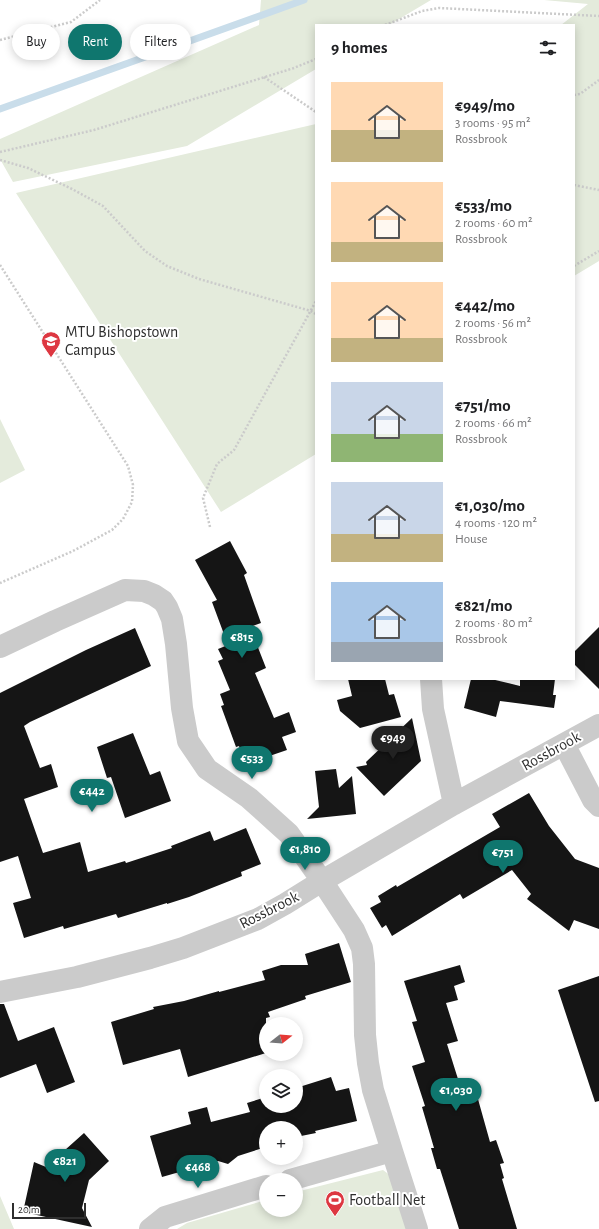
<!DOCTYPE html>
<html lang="en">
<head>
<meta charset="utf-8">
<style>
	body { margin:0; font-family:"Alegreya Sans",sans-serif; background:#f2f2f2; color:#202124; height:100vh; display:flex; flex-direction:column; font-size:15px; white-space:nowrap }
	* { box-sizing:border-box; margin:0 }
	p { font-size:13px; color:#757577 }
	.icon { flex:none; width:22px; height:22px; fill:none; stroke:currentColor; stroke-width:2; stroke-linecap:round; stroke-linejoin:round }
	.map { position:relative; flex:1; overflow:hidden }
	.side { position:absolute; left:315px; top:24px; width:260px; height:656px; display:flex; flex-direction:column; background:#fff; border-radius:0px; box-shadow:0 2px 10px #0003 }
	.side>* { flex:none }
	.hud { position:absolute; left:12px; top:24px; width:243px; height:36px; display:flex; gap:8px }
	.needle { width:26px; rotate:73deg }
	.controls { position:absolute; left:259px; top:1017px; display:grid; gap:8px }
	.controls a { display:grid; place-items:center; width:44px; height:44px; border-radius:50%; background:#fff; box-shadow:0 2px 10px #0003; font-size:20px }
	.scale { position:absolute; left:12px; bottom:10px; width:74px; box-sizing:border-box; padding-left:4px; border:2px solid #2e2e2e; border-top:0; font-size:11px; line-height:14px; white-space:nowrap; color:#2e2e2e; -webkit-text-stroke:3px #fff; paint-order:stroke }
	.price { position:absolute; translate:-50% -34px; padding:0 9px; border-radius:14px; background:#0f766e; color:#fff; font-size:13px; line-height:26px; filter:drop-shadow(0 1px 2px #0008) }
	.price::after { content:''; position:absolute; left:50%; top:24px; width:12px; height:9px; margin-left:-6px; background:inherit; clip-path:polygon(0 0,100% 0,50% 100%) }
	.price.active { background:#222; color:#fff }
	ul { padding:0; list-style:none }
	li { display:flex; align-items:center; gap:12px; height:100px; padding:0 16px }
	li span { display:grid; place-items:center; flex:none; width:112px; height:80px; border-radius:0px; color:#555 }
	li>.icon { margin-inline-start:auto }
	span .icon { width:48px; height:48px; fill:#fffc; stroke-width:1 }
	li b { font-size:17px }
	h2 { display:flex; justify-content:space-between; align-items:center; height:48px; padding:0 16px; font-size:17px }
	.pill { padding:0 14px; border-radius:18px; background:#fff; box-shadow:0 2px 10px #0003; font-size:14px; line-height:36px }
	.pill.active { background:#0f766e; color:#fff }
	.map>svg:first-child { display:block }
	.green { fill:#e4ebdc }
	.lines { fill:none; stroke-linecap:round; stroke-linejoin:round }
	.stream { stroke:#c9ddea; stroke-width:7 }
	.building { fill:#151515 }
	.path { stroke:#cbcbcb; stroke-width:2.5; stroke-dasharray:2 2; stroke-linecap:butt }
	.minor { stroke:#cbcbcb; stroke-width:22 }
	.labels { text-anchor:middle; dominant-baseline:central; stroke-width:4; stroke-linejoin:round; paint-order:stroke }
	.poi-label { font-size:16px; fill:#2e2e2e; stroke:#fff; text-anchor:start }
	.street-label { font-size:16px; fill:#2e2e2e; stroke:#fff }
</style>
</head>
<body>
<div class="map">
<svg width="599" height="1229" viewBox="0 0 599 1229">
	<rect width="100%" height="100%" fill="#fff"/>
	<path class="green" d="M261,0H431L389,25H316V69L187,146L13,182L0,159V139L259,25Z
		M544,0H599V261L574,276V25H561L588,4Z
		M316,124V454L221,512L16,193Z
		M0,419L25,470L0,483Z
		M383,1170L391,1176L406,1229H177L187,1223L266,1200V1210H296V1192Z
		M0,1196L14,1229H0Z"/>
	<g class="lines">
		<path class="stream" d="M0,109L304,0"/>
	</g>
	<path class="building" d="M230,541L247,573L244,575L261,623L250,627L266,668L255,673L274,718L289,712L296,732L282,737L287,750L249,763L246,755H242L239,746L236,747L221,706L224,705L220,694L230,690L218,661L223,659L218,649L228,645L212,602L217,600L195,560Z
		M599,627V689L574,664V652Z
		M135,628L151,666L30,722L24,726L40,768L51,764L58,787L24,799L43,853L80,842L88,872L125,861L126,863L172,848L171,846L210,831L214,841L246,828L261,864L241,872L242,876L189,897L167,904V903L118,918L116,914L64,929L63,926L24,938L13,903L31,898L18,856L0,862V693L86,650Z
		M348,679H385L389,695L394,694L401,717L360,728L340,711L337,700L352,696Z
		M471,679H491L520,686V679H555L553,695H556L554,708L500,701L496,717L464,708Z
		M412,718L421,761L384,796L356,767L367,765L366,762Z
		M133,733L150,775L160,771L171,801L125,818L111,777L107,778L97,747Z
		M336,769L339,788L352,776L356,814L307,819L319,807L315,771Z
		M529,793L549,826L575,859L599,868V929L574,920L569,931L527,899L531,894L512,870L463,899L460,894L392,936L386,925L382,928L370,908L381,902L378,896L396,885L397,887L500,827L492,814Z
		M339,943L351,982L305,996L306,999L268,1012L270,1017L266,1018V1053L188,1077L180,1049L123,1065L111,1022L154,1009L153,1007L184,1001L219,991V992L265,980L262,971L281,965H308L305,954Z
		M460,965L465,982L454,986L458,1000L446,1003L458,1041L447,1044L463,1095L476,1092L490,1142L496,1140L504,1163L500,1164L504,1178L502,1179L517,1229H459L440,1169H437L431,1148H434L422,1107L425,1106L412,1066L425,1062L412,1022L417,1021L404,981Z
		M599,976V1101L595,1102L558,990Z
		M0,1004H4L18,1041L54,1027L75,1082L47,1093L36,1064L0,1078Z
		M331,1077L336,1091L349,1088L357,1121L315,1131L316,1133L296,1137V1128H266V1147L238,1156L228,1164L218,1161L162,1177L150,1136L191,1124L188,1112L207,1107L211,1122L250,1112L247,1103L266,1097V1106H296V1088Z
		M84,1133L109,1161L89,1180L82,1208L92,1227L23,1212L34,1162L46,1167Z"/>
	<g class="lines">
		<path class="path" d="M385,25L422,11L439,8L599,16
			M0,40L71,22L100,0
			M264,77L316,112
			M574,95L580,94L599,80
			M0,152L94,130L294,68L316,59
			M0,160L28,168L72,189L103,206L145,251L167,266L199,279L311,311L316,314
			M574,185L599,190
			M0,265L128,466L133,485L132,502L123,519L112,530L73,551L0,583
			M574,266L599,251
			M210,527L203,498L217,464L234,450L316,301"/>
		<path class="minor" d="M0,647L55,621L125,590L144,591L154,595L163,601L167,607L172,619L176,644L182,708L188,741L207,769L249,798L289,834L322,881L354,930L362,948L364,964L365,1035L368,1063L373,1090L392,1151
			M431,679L433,709L454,804
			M564,744L593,800L599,806
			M0,992L77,977L150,958L183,948L258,919L285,904L322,881L454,804L599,725
			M290,1180L392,1151L417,1229
			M150,1229L165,1217L266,1186"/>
	</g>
	<defs>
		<symbol id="university-pin" viewBox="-11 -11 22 30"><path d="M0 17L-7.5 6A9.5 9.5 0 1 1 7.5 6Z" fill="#dd3741" stroke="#fff"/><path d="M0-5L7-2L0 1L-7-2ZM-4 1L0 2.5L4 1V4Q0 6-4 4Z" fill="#fff"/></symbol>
		<symbol id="stadium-pin" viewBox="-11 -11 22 30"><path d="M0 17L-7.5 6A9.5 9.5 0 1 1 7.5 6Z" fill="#dd3741" stroke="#fff"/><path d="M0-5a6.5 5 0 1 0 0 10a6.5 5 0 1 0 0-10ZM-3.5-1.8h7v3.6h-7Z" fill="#fff"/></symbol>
	</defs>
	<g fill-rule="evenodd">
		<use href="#university-pin" x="40" y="330" width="22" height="30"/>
		<use href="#stadium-pin" x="324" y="1189" width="22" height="30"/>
	</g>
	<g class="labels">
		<g class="poi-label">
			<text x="65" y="332">MTU Bishopstown<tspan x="65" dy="18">Campus</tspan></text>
			<text x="349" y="1200">Football Net</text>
		</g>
		<g class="street-label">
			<text transform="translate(551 751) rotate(-29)">Rossbrook</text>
			<text transform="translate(269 910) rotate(-27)">Rossbrook</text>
		</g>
	</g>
</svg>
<div class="controls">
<a><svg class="needle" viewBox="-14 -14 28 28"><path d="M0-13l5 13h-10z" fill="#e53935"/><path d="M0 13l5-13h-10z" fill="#757577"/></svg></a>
<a><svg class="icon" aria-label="layers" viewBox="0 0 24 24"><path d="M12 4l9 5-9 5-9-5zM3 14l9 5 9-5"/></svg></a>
<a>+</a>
<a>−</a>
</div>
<div class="scale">20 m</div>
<b class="price" style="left:242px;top:659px">€815</b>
<b class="price active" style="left:393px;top:760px">€949</b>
<b class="price" style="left:252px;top:780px">€533</b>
<b class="price" style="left:92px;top:813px">€442</b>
<b class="price" style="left:305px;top:871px">€1,810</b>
<b class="price" style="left:503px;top:874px">€751</b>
<b class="price" style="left:456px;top:1112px">€1,030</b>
<b class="price" style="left:65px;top:1183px">€821</b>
<b class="price" style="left:198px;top:1189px">€468</b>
<div class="hud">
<a class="pill">Buy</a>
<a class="pill active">Rent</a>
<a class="pill">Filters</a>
</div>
<section class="side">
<h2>9 homes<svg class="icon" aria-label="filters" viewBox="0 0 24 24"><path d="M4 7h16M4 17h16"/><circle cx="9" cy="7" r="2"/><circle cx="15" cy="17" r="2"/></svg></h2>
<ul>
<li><span style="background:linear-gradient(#ffd9b3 60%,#c2b280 0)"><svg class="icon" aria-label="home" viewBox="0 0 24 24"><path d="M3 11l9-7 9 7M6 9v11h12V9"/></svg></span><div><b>€949/mo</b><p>3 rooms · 95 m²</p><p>Rossbrook</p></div></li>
<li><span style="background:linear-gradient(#ffd9b3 75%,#c2b280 0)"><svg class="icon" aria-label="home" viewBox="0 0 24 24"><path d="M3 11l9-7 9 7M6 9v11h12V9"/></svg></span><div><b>€533/mo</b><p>2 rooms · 60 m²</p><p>Rossbrook</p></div></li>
<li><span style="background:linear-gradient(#ffd9b3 70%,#c2b280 0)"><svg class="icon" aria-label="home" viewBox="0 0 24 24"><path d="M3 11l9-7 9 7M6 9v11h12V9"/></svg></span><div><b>€442/mo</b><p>2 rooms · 56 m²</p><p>Rossbrook</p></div></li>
<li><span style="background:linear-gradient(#c9d6e8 65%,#8fb573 0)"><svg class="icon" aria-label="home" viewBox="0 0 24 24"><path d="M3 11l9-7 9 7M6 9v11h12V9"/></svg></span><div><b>€751/mo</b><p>2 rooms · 66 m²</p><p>Rossbrook</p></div></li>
<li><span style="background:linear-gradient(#c9d6e8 65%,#c2b280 0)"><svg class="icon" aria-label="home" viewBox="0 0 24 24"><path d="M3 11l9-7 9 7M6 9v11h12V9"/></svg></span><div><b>€1,030/mo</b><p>4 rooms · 120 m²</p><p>House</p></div></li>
<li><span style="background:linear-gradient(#a9c7e8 75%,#9aa5b1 0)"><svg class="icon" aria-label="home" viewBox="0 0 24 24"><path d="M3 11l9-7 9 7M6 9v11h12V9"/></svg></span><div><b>€821/mo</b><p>2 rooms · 80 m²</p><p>Rossbrook</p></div></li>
</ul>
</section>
</div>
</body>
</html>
